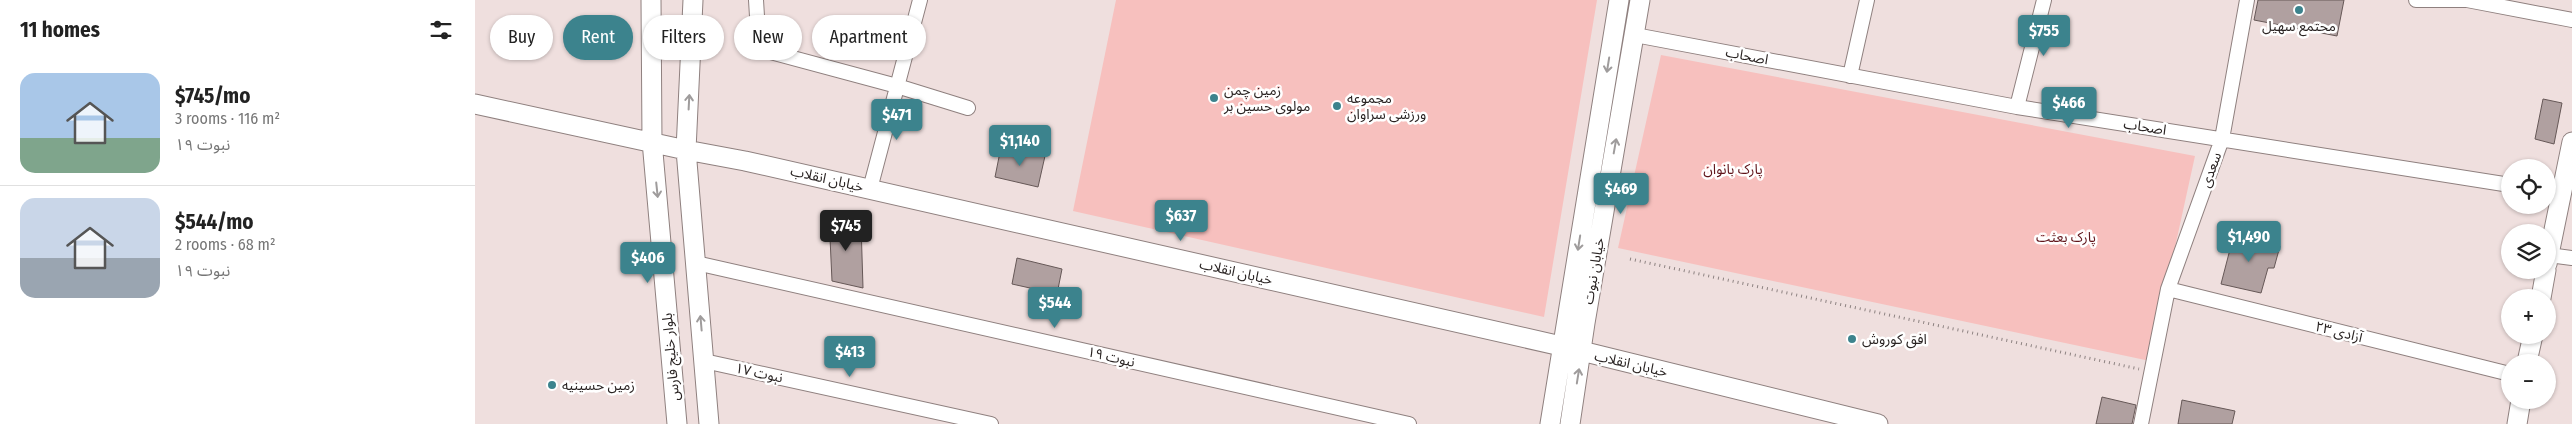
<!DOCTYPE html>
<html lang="en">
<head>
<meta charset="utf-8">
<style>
	body { margin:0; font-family:"Fira Sans Condensed","Noto Sans Arabic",sans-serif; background:#f6f6f6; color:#222; height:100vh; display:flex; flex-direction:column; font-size:19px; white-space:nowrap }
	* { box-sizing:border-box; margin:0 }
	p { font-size:16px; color:#767676 }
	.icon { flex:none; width:28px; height:28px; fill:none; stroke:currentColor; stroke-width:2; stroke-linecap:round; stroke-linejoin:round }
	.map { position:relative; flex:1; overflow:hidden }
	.details { display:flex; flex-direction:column; background:#fff; width:475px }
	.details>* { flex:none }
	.guide { position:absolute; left:15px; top:15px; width:475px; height:45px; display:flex; gap:10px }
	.buttons { position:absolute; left:2026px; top:159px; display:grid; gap:10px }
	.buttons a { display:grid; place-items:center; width:55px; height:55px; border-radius:50%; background:#fff; box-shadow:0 1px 4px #0004; font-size:25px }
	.price { position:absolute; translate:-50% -42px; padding:0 11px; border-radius:5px; background:#3c838d; color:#fff; font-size:16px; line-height:32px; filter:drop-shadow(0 1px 2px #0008) }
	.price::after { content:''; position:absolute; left:50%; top:30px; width:15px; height:11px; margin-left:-8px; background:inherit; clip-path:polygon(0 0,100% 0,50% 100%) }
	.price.selected { background:#222; color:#fff }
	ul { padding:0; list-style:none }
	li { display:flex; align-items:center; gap:15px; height:125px; padding:0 20px }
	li+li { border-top:1px solid #e0e0e0 }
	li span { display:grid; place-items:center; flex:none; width:140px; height:100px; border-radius:15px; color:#555 }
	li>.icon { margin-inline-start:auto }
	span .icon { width:60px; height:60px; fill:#fffc; stroke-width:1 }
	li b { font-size:21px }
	h2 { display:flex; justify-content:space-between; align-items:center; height:60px; padding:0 20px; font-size:21px }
	.chip { padding:0 18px; border-radius:22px; background:#fff; box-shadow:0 1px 4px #0004; font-size:18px; line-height:45px }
	.chip.selected { background:#3c838d; color:#fff }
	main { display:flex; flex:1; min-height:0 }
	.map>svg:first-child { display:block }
	.green { fill:#f7c0be }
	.building { fill:#b0a0a0; stroke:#665857 }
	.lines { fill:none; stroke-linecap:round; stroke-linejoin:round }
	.street-casing { stroke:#8f807f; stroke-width:16 }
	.secondary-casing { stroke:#8f807f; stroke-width:21 }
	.path { stroke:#8d8281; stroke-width:3; stroke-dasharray:1 4; stroke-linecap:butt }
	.street { stroke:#fff; stroke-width:14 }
	.secondary { stroke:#fff; stroke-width:19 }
	.oneway { stroke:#9f9c9c }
	.poi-dot { fill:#3c838d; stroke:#fff; stroke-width:2 }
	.labels { text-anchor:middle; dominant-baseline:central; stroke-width:5; stroke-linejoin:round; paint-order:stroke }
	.poi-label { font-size:14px; fill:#292322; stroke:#fff; text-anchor:start }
	.street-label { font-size:14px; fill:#292322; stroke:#fff }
	.park-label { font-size:14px; fill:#60151b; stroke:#fff }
</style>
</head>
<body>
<main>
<section class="details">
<h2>11 homes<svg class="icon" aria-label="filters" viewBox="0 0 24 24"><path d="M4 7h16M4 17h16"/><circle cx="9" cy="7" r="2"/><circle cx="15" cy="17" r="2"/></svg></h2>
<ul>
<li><span style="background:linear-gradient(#a9c7e8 65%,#7fa58c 0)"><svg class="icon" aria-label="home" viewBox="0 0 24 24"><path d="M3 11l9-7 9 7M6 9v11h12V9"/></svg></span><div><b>$745/mo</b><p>3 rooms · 116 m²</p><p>نبوت ۱۹</p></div></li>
<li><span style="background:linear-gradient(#c9d6e8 60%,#9aa5b1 0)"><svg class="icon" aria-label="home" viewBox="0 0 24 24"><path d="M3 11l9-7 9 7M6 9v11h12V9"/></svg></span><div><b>$544/mo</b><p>2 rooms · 68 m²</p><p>نبوت ۱۹</p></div></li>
</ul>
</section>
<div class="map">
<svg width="2097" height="424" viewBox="0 0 2097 424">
	<rect width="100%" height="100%" fill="#efdfde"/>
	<path class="green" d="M641,0H1122L1069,317L598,211Z
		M1186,55L1720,156L1675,361L1143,248Z"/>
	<path class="building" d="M1783,0H1869L1862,36L1779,20Z
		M2068,99L2087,103L2079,144L2060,139Z
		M526,147L570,156L563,187L520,177Z
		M354,216L386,224L388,288L357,281Z
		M1759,234L1805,246L1799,268H1793L1786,293L1746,284Z
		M542,258L587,269L582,294L537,284Z
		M1627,397L1661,405L1657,424H1621Z
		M1707,400L1760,411L1757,424H1703Z"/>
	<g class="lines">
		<defs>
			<path id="street" d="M281,0L284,49L422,86L493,108
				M1941,0H1989
				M1992,0L2097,20
				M1160,35L1542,107L2035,185
				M1375,76L1392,0
				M1542,107L1569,0
				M395,189L445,0
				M2074,255L2097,258
				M221,263L934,424
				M1693,289L2035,374
				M229,361L516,424
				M1666,424L1693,289L1747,139L1772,0"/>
			<path id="secondary" d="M176,0L177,141L202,424
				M218,0L211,150L234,424
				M0,104L211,150L270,161L1086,346L1403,424
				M2072,264L2097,142
				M2066,298L2071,270
				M2052,362L2058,335
				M1075,424L1144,0
				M1095,424L1110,323L1165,0
				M2042,424L2046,400"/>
		</defs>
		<use href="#street" class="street-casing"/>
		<use href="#secondary" class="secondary-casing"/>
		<path class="path" d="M1155,259L1664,369"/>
		<use href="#street" class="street"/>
		<use href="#secondary" class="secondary"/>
	</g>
	<defs><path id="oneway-shaft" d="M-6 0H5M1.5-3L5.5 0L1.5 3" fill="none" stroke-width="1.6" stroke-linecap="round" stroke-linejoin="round" transform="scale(1.25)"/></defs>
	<g class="oneway">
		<use href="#oneway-shaft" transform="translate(1133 65) rotate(99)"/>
		<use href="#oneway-shaft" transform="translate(214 102) rotate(-87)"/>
		<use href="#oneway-shaft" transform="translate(1140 146) rotate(-80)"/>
		<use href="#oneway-shaft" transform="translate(182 190) rotate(84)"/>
		<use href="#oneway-shaft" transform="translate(1104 243) rotate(99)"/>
		<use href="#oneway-shaft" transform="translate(226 323) rotate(-95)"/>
		<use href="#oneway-shaft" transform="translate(1103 376) rotate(-81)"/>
	</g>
	<g class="poi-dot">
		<circle cx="1824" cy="10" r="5"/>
		<circle cx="739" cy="98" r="5"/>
		<circle cx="862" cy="106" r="5"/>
		<circle cx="1377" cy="339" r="5"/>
		<circle cx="77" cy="385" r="5"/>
	</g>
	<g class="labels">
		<g class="poi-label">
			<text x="1824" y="26" text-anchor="middle">محتمع سهیل</text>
			<text x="749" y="90">زمین چمن<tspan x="749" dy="16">مولوی حسین بر</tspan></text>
			<text x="872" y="98">مجموعه<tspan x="872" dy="16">ورزشی سراوان</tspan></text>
			<text x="1387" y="339">افق کوروش</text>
			<text x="87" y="385">زمین حسینیه</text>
		</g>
		<g class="street-label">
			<text transform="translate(1272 56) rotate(11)">اصحاب</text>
			<text transform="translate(1670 127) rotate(9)">اصحاب</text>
			<text transform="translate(1736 170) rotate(-70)">سعدی</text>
			<text transform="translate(352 179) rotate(13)">خیابان انقلاب</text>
			<text transform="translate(1119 271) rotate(-80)">خیابان نبوت</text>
			<text transform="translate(761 272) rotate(13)">خیابان انقلاب</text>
			<text transform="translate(1864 332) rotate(14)">آزادی ۲۳</text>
			<text transform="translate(196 357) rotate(-95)">بلوار خلیج فارس</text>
			<text transform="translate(636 357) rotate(13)">نبوت ۱۹</text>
			<text transform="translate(1156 364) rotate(13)">خیابان انقلاب</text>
			<text transform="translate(284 373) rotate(12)">نبوت ۱۷</text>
		</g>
		<g class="park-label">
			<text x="1258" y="169">پارک بانوان</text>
			<text x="1591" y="237">پارک بعثت</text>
		</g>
	</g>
</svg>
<div class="buttons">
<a><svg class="icon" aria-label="locate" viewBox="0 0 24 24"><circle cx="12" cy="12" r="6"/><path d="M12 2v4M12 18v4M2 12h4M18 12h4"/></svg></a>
<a><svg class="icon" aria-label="layers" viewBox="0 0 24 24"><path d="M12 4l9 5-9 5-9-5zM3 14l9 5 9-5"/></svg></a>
<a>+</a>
<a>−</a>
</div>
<b class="price" style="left:1569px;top:57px">$755</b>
<b class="price" style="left:1594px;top:129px">$466</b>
<b class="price" style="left:422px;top:141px">$471</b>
<b class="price" style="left:545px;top:167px">$1,140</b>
<b class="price" style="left:1146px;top:215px">$469</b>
<b class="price" style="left:706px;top:242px">$637</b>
<b class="price selected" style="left:371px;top:252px">$745</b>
<b class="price" style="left:1774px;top:263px">$1,490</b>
<b class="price" style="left:173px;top:284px">$406</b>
<b class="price" style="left:580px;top:329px">$544</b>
<b class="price" style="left:375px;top:378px">$413</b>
<div class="guide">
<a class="chip">Buy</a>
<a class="chip selected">Rent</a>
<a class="chip">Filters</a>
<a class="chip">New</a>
<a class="chip">Apartment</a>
</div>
</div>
</main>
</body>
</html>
